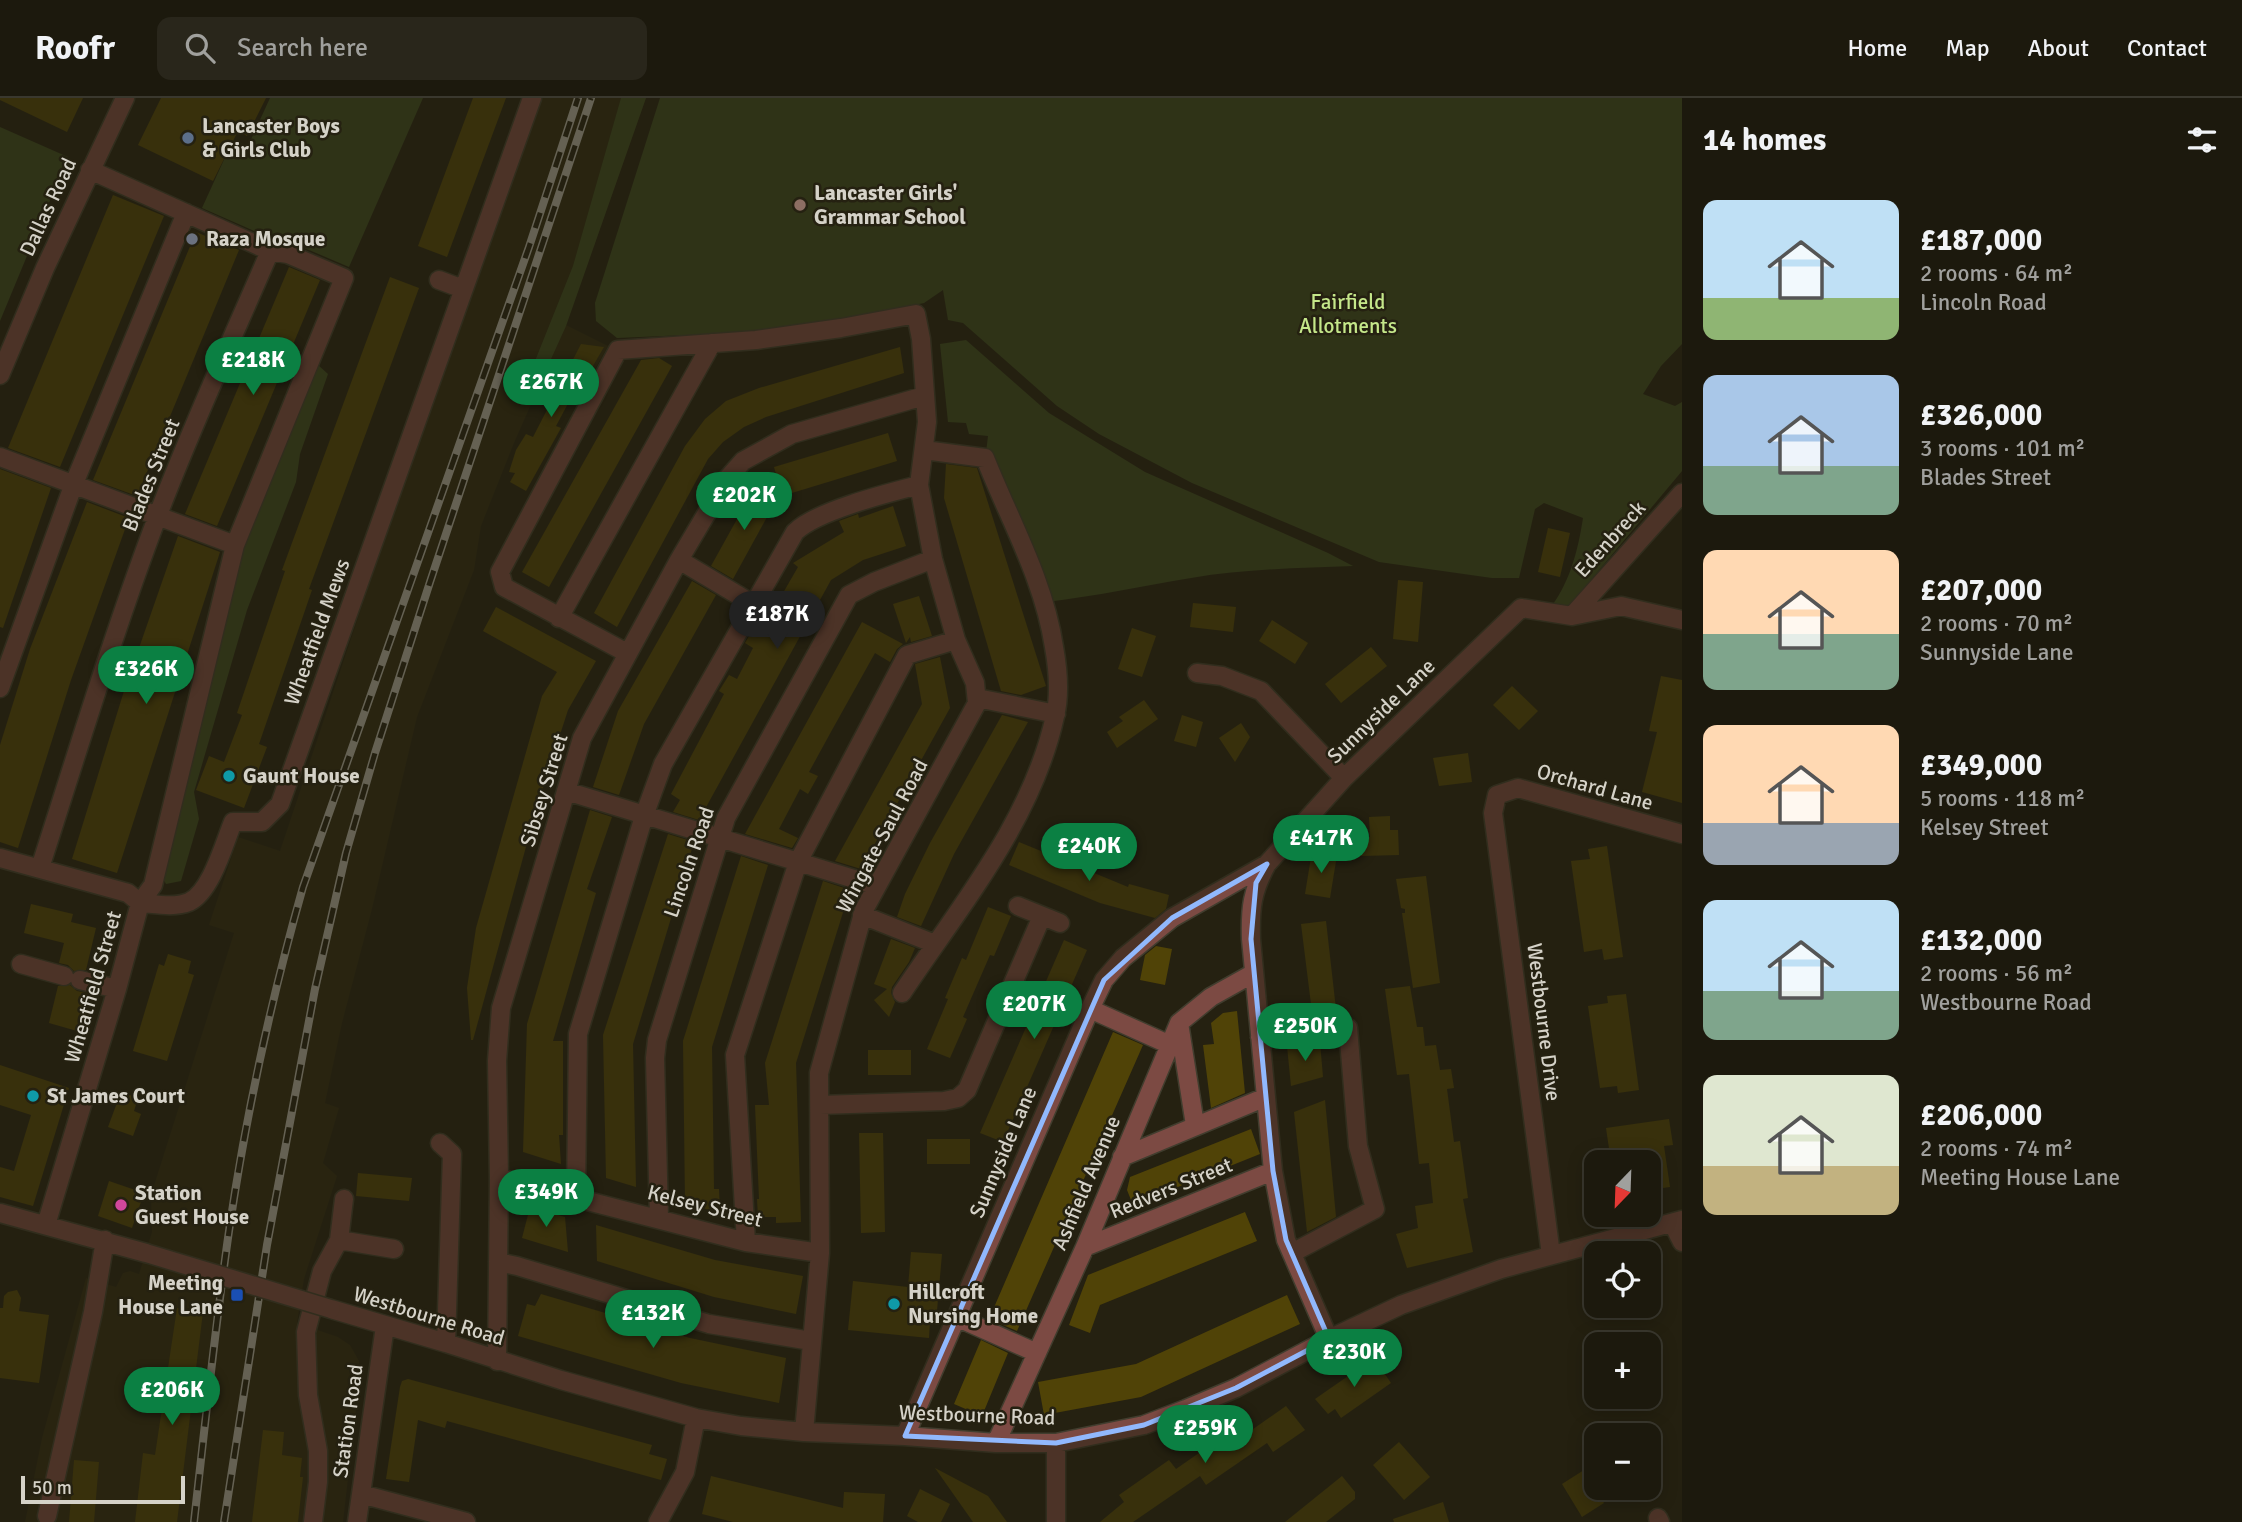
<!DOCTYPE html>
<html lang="en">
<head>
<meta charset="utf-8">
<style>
	body { margin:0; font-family:Signika,sans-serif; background:#29261b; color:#f1f3f6; height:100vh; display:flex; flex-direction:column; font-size:26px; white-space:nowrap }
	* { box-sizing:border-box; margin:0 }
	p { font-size:23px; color:#a0a09d }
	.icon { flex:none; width:38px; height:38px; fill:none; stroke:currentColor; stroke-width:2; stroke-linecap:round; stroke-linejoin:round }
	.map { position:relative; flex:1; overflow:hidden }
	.side { display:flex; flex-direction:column; background:#1c190d; width:560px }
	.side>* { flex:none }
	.needle { width:46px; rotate:203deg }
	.fabs { position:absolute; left:1584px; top:1052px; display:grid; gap:14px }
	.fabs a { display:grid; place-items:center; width:77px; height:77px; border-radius:14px; background:#1c190d; box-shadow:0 4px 18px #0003,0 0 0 2px #3a382e; font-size:35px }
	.scale { position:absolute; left:21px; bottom:18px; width:164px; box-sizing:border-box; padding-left:7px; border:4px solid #d5d2c8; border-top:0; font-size:19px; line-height:24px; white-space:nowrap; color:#d5d2c8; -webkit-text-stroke:5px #252111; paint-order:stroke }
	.price { position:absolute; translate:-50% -60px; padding:0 16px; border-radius:24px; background:#0b8043; color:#fff; font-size:23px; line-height:46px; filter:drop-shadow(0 2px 4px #0008) }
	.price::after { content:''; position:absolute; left:50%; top:42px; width:21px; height:16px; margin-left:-10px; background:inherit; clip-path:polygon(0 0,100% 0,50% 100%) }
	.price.current { background:#222; color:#fff }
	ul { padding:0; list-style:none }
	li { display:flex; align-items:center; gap:21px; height:175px; padding:0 21px }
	li span { display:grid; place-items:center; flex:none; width:196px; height:140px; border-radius:14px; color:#555 }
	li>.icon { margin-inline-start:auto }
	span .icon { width:84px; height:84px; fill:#fffc; stroke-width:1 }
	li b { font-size:30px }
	h2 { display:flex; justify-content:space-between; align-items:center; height:84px; padding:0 21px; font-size:30px }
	header { display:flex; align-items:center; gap:42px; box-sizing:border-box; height:98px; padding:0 35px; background:#1c190d; border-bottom:2px solid #3a382e }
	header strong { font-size:33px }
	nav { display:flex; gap:38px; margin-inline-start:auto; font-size:24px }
	.search { width:490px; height:63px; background:#29261b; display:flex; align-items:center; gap:18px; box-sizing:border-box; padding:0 24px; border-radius:14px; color:#a0a09d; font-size:26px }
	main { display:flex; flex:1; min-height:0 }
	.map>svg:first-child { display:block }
	.built { fill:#2f2911 }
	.green { fill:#3c4a21 }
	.building { fill:#504307 }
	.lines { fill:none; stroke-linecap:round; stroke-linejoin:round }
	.minor-casing { stroke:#413d2e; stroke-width:21 }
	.minor { stroke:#7c4a43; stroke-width:18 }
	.rail-casing { stroke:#b3b0a5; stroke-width:8 }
	.rail { stroke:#252111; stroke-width:5; stroke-dasharray:16; stroke-linecap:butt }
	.minor-bridge-casing { stroke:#413d2e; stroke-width:21; stroke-linecap:butt }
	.minor-bridge { stroke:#7c4a43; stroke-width:18 }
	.marked { fill:none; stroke:#91b8fd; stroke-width:5; stroke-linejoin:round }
	.service-dot { fill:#5c6f8a; stroke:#252111; stroke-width:2.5 }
	.education-dot { fill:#8d6e63; stroke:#252111; stroke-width:2.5 }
	.worship-dot { fill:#6b7280; stroke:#252111; stroke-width:2.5 }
	.culture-dot { fill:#0f9aa8; stroke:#252111; stroke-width:2.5 }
	.hotel-dot { fill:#d1479c; stroke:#252111; stroke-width:2.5 }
	.transit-dot { fill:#1a4fb4; stroke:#252111; stroke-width:2.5 }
	.labels { text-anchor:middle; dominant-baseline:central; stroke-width:5; stroke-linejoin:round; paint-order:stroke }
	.poi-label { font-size:21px; font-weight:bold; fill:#d5d2c8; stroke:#252111; text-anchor:start }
	.street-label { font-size:21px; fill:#d5d2c8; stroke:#252111 }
	.park-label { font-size:21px; fill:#c5e78a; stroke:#252111 }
</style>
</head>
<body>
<header>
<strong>Roofr</strong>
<div class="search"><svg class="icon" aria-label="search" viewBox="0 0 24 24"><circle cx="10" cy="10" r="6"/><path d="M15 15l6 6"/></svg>Search here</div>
<nav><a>Home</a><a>Map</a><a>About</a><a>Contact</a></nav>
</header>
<main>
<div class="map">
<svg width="1682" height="1424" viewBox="0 0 1682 1424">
	<rect width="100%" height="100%" fill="#252111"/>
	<path class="built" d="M538,0H646L566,227L608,248L586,287L548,268L514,345L481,428L474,472L417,619L372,811L342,925L325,1005L339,1010L323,1065L337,1078L304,1181L297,1225L338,1239L350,1247L359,1263V1285L343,1424H25L42,1340L86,1180L116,1189L123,1175L130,1173L139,1176L152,1134L151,1097L234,835L209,827L238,739L280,753L405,379Z"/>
	<path class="green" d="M270,0H423L349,169L295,146L288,148L202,110L233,42L248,48Z
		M621,0H646L566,228L532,303L523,293L573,168Z
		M660,0H1682V246L1661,268L1643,296L1675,308L1682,304V373L1575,501L1572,518L1547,514C1569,488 1578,453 1583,420L1544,405L1535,411L1519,480H1492L1379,464L1192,385L1099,336L1057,308L963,225L948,222L943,192L924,205L839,222L757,234L617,240L596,223L595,205Z
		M0,29L68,59L0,223Z
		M966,242L1049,315L1145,374L1328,455L1353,468C1299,470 1244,471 1191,480C1143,488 1096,498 1047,504L1043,473L986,355L988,338L969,336L966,325L948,324L940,246Z
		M318,267L328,276L300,356L296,384L247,512L194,694L199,721L181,783L166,786L160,774L240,448Z"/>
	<path class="building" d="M0,0H83L67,34L0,2Z
		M161,0H266L247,38L238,33L213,83L138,47Z
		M473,0H506L447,159L418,148Z
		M113,97L164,118L60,369L8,350Z
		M196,134L239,152L137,398L93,382Z
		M289,169L320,182L217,428L185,416Z
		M390,179L419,190L309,491L312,492L259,646L267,649L244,710L196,692L209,658L224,664L242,617L237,615L285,473L282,472Z
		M581,246L604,249L583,285L580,283L556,328L561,330L526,393L510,384L515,375L509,374L516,352L526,336L533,339Z
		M900,249L904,275L766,319L744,329L723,344L708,361L617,529L594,515L685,348L705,321L726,303L759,290Z
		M659,260L672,268L549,489L522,474L641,262Z
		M888,335L897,363L782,398L774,369Z
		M946,366L977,370L1046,588L1021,597L1001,593L944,400Z
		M0,371L51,390L3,530L0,529Z
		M756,387L778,399L733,481L711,468Z
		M87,404L129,420L71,582L18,750L0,744V647L30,551Z
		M893,408L906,448L863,462L831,482L699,722L673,714L680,702L671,696L724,596L719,593L729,577L737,581L753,550L745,545L765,510L772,514L798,469L793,465L844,434L839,423L858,416L859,420Z
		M1548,430L1570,435L1560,479L1538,474Z
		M178,438L220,454L117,775L72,761L124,593Z
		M1398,482L1423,484L1418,544L1393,541Z
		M692,483L716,497L644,626L619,697L593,689L618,613Z
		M919,498L932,538L911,544L910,539L906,545L893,506Z
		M1193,505L1236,509L1233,534L1190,529Z
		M496,509L596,563L568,612L538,705L473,942H471L467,890L476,830L542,598L557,574L483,533Z
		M1272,522L1308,545L1295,566L1259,543Z
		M862,524L903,546L897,551L890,564L875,555L832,632L809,674L818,678L808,696L800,691L779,731L798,740L792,750L745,736Z
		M1132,530L1156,538L1142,579L1118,571Z
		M1371,549L1387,568L1341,605L1325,586Z
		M940,559L950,610L861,771L835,763L922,606L915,566Z
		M1661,578L1682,582V705L1642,694L1657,634L1649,633Z
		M1512,588L1538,613L1519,632L1493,607Z
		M1144,602L1158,621L1117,650L1107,634L1123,623L1119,619Z
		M1002,617L1028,624L954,756L921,828L897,819L905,796L930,745Z
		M1182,617L1203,624L1196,649L1174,643Z
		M1241,625L1250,639L1235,664L1219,640Z
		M1468,655L1472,684L1439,688L1433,660Z
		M590,712L612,719L587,791L596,795L553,943H563V1037H559L561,1066L523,1054L527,926Z
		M1390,718V732H1398L1399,757L1361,758V740L1370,739L1369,719Z
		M668,736L694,744L633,946L636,1089L606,1080L603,937Z
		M1019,744L1128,789L1129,786L1169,797L1166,811L1155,820L1100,805L1009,767Z
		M1607,748L1623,859L1604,862L1602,851L1584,854L1571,763L1590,761L1588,751Z
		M1312,753L1337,757L1330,800L1305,796Z
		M741,758L768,767L712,949L714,1091H719L720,1115L685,1105L683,943Z
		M1426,778L1440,885L1413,890L1402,815H1405V811L1401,810L1396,781Z
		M823,783L850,792L796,965L801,1124L776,1125V1119H758L757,1101H759L755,1007H769L765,965Z
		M31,806L73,816L71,824L96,830L86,872L74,873L68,867L59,865L64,845L24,835Z
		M988,809L1011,818L994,858L990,857L963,919L967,921L950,960L927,951L948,901L945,900L962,860L966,862Z
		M1326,823L1337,920L1313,922L1301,826Z
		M891,841L915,850L909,864L892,889L891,895L895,904L889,919L874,902L887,891L874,886Z
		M1064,842L1087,852L1003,1044L980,1035Z
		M1156,848L1172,851L1165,887L1140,882L1145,857Z
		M168,856L191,863L188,875L194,877L167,963L133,953L159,866L164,868Z
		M70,887L77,893L87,895L77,933L49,925L58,888Z
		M1410,888L1417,929H1423L1425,948L1436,947L1440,972L1451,971L1454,990L1447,991L1454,1044L1460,1043L1468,1100L1463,1101L1473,1154L1407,1170L1396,1136L1418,1130L1415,1108L1433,1105L1429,1065L1419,1066L1409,976L1397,977L1385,891Z
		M1626,896L1639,992L1618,995L1617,988L1600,990L1588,908L1608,905L1607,898Z
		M1237,913L1245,995L1211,1010L1203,947L1214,946L1211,925L1223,915Z
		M1113,934L1143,947L1017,1233L989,1221Z
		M1320,944L1323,979L1291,988L1287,948Z
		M868,952H911V977H868Z
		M0,967L69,990L33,1108L0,1099V1069L14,1073L31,1017L0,1007Z
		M121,994L138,1000L134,1013L141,1016L133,1038L108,1029Z
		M1325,1002L1336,1119L1307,1134L1294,1014Z
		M1669,1021L1673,1047L1664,1048L1670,1089L1648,1092V1064H1611L1606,1030Z
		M1251,1031L1260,1056L1133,1107L1127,1092L1130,1079Z
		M859,1035H883L885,1134L861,1135Z
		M927,1041H970V1066H927Z
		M358,1075L412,1080L409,1103L356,1098Z
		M109,1083L144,1095L132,1130L98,1118Z
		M530,1109L565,1119L568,1154L522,1140Z
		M1245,1114L1257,1143L1100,1207L1090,1235L1069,1227L1088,1177Z
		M596,1127L715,1162L803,1178L796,1216L714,1199L597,1163Z
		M911,1154L942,1156L936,1224L930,1223L929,1240L848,1232L853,1183L908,1189Z
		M17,1192L21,1200L19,1213L49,1217L39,1285L0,1280V1210H3L4,1198L8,1194Z
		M541,1196L690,1240L786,1260L779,1305L681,1285L518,1238L527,1206L535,1208Z
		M1287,1197L1300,1226L1141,1299L1044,1317L1038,1284L1136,1266Z
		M177,1210L203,1214L177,1424H135L143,1355L155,1357Z
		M981,1242L1008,1255L982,1318L954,1306Z
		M1374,1260L1391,1285L1341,1320L1335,1311L1328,1316L1315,1301Z
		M408,1281L652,1347L649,1356L667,1361L661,1382L447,1323L445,1330L418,1322L409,1384L386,1381L400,1289L402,1283Z
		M1286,1308L1305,1332L1273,1354L1267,1345L1206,1387L1200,1378L1133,1424H1100L1124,1404L1119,1397L1169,1362L1176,1371L1239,1327L1246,1336Z
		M263,1332L284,1334L282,1357L302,1360L300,1379H303L298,1424H252Z
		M1399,1344L1430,1379L1404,1402L1373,1367Z
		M74,1362L99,1364L94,1424H69Z
		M935,1370L988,1398L1007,1424H973Z
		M1584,1372L1604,1405L1582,1419L1562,1386Z
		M711,1378L843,1410L844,1394L885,1396L883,1424H733L702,1416Z
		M1342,1378L1355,1394V1401L1326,1424H1285Z
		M920,1391L950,1406L941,1424H918L907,1418Z
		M1443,1404L1449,1424H1394L1393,1421Z"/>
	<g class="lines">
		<defs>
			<path id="minor" d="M90,72L270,153L288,156L344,180L235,447L153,787L140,805
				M439,182L463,191
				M0,277L45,170L125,0
				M0,359L235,447
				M679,462L753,506
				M1572,518L1682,395
				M559,520L712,245
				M627,555L504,489L500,474L618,252L756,242L841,230L916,216L921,241L927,324L919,387L933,461L956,542L975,585L977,605L864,812L819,975L820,1155L804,1334
				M1197,575L1222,578L1261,593L1344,680
				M0,590L73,388L186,115
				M977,600L1056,616
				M566,693L877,788
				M0,760L128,795L140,805L117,891L46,1127
				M1267,766C1252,793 1250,810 1251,841L1273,1073L1286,1142L1329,1241
				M40,770C78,652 114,533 158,417C192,328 232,241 270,153
				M140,805C155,806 174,810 189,804C211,794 224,746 233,724H262L280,706L532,0
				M1018,808L1060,825
				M862,817L935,846
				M21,866L64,878
				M80,882L117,891
				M902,895C960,808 1032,723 1055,618C1060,597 1058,571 1054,549C1044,482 1010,423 985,360L924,352
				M1090,911L1168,946
				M1179,925L1195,1027
				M1260,939L1348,930L1358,1048L1375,1111L1292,1155
				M820,1007L944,1003L958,1000L967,992L1042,818
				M440,1045L452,1056L446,1245
				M1122,1059L1266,999
				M499,1080L746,1144L820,1155
				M576,1098L578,936L644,718L663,666L795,434C816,413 888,395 919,387
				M0,1115L146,1155
				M659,1120L655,960L657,942L726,720L849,497L874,484L933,461
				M1673,1126L1682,1144
				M339,1142L394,1151
				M746,1144L735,957L798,764L907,557L956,542
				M1085,1149L1273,1073
				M1551,1157L1493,715L1497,697L1518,690L1682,736
				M498,1164L517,1168L709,1226L811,1243
				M331,1211L446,1245L561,1282L696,1320L741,1328L804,1334L905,1338L996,1345H1056L1144,1327L1186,1311L1236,1290L1329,1241L1401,1207L1501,1171L1682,1122
				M956,1219L1037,1255
				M497,1263L499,1080L497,963L501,910L582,640L679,462L727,381L743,363L792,336L924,298
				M905,1338L1090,911L1104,882L1123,860L1172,820L1267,766L1344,680L1521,510L1572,518L1621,508L1682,522
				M996,1345L1085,1149L1179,925L1211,899L1254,875
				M1056,1345V1424
				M361,1396L466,1424
				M47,1418L93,1214L105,1142
				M1658,1420L1660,1424
				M313,1424L318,1384V1353L308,1297L306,1234L322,1173L339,1142L344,1101
				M357,1424L385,1228
				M658,1424L685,1374L696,1320"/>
		</defs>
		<use href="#minor" class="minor-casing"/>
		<use href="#minor" class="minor"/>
		<defs>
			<path id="rail" d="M194,1424C205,1327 215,1230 229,1133C246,1016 271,902 303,789L529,149L578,0
				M224,1424L267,1147L315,891L346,755L375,655L430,484L591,0"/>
		</defs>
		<use href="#rail" class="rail-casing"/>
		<use href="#rail" class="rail"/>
		<defs>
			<path id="minor-bridge" d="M146,1155L331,1211"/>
		</defs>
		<use href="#minor-bridge" class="minor-bridge-casing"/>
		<use href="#minor-bridge" class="minor-bridge"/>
	</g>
	<path d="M0 0H1682V1424H0ZM1267,766L1256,785L1251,841L1273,1073L1286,1142L1329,1241L1236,1290L1144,1327L1056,1345L905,1338L1104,882L1172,820Z" fill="#252111" fill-opacity=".55" fill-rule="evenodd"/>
	<path class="marked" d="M1267,766L1256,785L1251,841L1273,1073L1286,1142L1329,1241L1236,1290L1144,1327L1056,1345L905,1338L1104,882L1172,820Z"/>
	<circle class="service-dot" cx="188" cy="40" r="7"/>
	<circle class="education-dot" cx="800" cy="107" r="7"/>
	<circle class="worship-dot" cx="192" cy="141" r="7"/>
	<g class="culture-dot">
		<circle cx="229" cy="678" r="7"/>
		<circle cx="33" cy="998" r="7"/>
		<circle cx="894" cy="1206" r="7"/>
	</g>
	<circle class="hotel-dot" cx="121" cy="1107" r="7"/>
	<rect class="transit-dot" x="230" y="1190" width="14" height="14" rx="3.5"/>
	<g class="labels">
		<g class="poi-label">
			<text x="202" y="28">Lancaster Boys<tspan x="202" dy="24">&amp; Girls Club</tspan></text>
			<text x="814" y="95">Lancaster Girls'<tspan x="814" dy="24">Grammar School</tspan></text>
			<text x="206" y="141">Raza Mosque</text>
			<text x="243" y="678">Gaunt House</text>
			<text x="47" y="998">St James Court</text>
			<text x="135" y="1095">Station<tspan x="135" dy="24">Guest House</tspan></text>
			<text x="223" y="1185" text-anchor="end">Meeting<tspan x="223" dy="24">House Lane</tspan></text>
			<text x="908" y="1194">Hillcroft<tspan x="908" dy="24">Nursing Home</tspan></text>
		</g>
		<g class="street-label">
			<text transform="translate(48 109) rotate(-65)">Dallas Road</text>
			<text transform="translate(151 377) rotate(-68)">Blades Street</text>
			<text transform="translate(1610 441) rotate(-48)">Edenbreck</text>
			<text transform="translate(317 534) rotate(-70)">Wheatfield Mews</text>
			<text transform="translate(1381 613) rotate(-44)">Sunnyside Lane</text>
			<text transform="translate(1595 689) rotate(16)">Orchard Lane</text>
			<text transform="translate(544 692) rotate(-73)">Sibsey Street</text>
			<text transform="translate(882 738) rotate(-62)">Wingate-Saul Road</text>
			<text transform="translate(689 764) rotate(-71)">Lincoln Road</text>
			<text transform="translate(93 889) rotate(-74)">Wheatfield Street</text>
			<text transform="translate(1544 924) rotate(83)">Westbourne Drive</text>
			<text transform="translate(1003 1054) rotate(-67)">Sunnyside Lane</text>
			<text transform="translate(1086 1085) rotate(-67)">Ashfield Avenue</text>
			<text transform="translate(1171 1090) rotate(-22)">Redvers Street</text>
			<text transform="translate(705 1108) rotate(14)">Kelsey Street</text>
			<text transform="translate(429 1218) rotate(17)">Westbourne Road</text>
			<text transform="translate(977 1317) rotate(2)">Westbourne Road</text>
			<text transform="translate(348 1323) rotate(-82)">Station Road</text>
		</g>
		<g class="park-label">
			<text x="1348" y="204">Fairfield<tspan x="1348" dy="24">Allotments</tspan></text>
		</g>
	</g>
</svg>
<div class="fabs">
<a><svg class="needle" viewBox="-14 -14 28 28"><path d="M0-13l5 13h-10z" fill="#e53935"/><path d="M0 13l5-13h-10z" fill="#a0a09d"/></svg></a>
<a><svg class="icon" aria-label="locate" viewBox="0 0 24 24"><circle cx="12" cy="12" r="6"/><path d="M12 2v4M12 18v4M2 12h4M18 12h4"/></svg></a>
<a>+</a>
<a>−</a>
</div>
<div class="scale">50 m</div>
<b class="price" style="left:253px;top:299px">£218K</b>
<b class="price" style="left:551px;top:321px">£267K</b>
<b class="price" style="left:744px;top:434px">£202K</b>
<b class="price current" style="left:777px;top:553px">£187K</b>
<b class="price" style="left:146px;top:608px">£326K</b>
<b class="price" style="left:1321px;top:777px">£417K</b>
<b class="price" style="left:1089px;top:785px">£240K</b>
<b class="price" style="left:1034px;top:943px">£207K</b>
<b class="price" style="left:1305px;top:965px">£250K</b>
<b class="price" style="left:546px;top:1131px">£349K</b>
<b class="price" style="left:653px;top:1252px">£132K</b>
<b class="price" style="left:1354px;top:1291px">£230K</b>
<b class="price" style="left:172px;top:1329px">£206K</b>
<b class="price" style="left:1205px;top:1367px">£259K</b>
</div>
<section class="side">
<h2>14 homes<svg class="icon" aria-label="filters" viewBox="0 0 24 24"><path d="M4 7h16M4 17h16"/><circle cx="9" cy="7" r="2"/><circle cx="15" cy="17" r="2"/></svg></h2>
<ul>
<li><span style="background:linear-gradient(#bfe0f5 70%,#8fb573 0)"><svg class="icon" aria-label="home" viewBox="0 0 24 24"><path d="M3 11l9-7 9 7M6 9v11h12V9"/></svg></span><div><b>£187,000</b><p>2 rooms · 64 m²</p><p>Lincoln Road</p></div></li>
<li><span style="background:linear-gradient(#a9c7e8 65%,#7fa58c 0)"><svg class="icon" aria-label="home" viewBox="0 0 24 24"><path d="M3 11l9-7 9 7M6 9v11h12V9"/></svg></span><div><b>£326,000</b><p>3 rooms · 101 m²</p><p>Blades Street</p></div></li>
<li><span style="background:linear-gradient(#ffd9b3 60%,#7fa58c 0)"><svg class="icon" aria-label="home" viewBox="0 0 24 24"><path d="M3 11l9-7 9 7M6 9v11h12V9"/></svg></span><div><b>£207,000</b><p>2 rooms · 70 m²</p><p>Sunnyside Lane</p></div></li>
<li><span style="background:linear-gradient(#ffd9b3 70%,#9aa5b1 0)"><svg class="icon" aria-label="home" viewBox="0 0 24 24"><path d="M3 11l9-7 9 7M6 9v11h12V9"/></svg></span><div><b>£349,000</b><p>5 rooms · 118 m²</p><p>Kelsey Street</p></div></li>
<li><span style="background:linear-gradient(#bfe0f5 65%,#7fa58c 0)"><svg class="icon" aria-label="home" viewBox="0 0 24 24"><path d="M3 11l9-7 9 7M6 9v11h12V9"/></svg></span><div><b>£132,000</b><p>2 rooms · 56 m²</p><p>Westbourne Road</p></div></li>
<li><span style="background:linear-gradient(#dfe7d0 65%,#c2b280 0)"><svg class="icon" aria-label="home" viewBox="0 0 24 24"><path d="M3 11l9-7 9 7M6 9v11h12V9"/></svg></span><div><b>£206,000</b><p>2 rooms · 74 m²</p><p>Meeting House Lane</p></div></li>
</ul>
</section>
</main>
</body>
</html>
